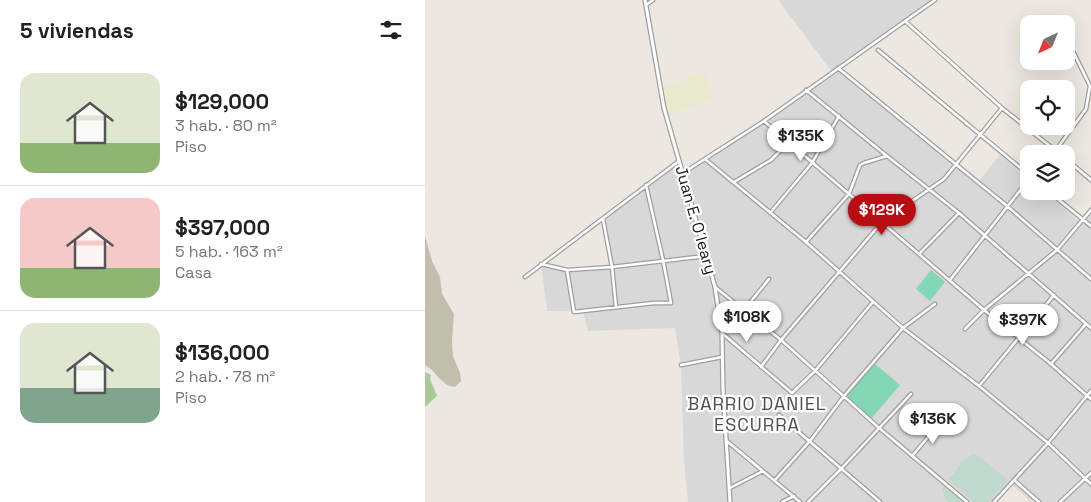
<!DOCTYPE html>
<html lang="es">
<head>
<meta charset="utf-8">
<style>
	body { margin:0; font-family:"Space Grotesk",sans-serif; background:#f6f6f6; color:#202124; height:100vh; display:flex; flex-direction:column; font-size:19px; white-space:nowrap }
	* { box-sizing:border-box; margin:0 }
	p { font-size:16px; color:#757577 }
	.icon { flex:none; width:28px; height:28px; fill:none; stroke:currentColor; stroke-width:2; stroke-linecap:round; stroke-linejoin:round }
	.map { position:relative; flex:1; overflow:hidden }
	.drawer { display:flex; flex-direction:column; background:#fff; width:425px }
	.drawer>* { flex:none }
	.needle { width:32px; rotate:223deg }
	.tools { position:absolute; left:595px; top:15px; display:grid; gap:10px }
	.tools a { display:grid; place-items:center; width:55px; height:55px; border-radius:10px; background:#fff; box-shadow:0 5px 20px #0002; font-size:25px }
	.price { position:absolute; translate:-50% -42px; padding:0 11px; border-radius:18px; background:#fff; color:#222; font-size:16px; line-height:32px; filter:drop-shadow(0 1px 2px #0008) }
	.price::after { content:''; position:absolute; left:50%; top:30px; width:15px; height:11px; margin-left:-8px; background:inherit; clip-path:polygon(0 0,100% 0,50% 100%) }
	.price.current { background:#ba0d13; color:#fff }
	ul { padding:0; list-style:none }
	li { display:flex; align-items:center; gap:15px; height:125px; padding:0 20px }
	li+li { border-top:1px solid #e0e0e0 }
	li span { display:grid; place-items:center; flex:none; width:140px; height:100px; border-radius:15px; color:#555 }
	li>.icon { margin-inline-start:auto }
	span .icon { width:60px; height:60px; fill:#fffc; stroke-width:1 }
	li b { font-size:21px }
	h2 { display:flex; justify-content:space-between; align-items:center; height:60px; padding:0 20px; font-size:21px }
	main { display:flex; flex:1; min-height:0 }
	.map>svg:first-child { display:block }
	.residential { fill:#d9d8d8 }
	.construction { fill:#c0bfae }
	.farmland { fill:#e9eacd }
	.forest { fill:#a9c998 }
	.wetland { fill:#bfd9cc }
	.pitch { fill:#83d7b4 }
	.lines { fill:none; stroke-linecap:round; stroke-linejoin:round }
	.minor-casing { stroke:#9f9f9f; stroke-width:5 }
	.tertiary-casing { stroke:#9f9f9f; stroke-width:5.5 }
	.minor { stroke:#fff; stroke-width:2.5 }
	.tertiary { stroke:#fff; stroke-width:3 }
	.labels { text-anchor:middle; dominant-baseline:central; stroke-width:4.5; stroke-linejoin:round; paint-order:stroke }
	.street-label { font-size:16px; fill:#1b1b1b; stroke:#fff }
	.neighbourhood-label { font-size:18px; letter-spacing:1px; fill:#4e4e4e; stroke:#fff }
</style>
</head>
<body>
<main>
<section class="drawer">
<h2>5 viviendas<svg class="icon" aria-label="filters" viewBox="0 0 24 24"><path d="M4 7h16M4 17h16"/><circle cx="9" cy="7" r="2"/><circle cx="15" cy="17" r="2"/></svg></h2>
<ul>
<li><span style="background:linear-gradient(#dfe7d0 70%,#8fb573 0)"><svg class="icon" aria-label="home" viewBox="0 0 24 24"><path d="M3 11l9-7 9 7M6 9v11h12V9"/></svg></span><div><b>$129,000</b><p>3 hab. · 80 m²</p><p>Piso</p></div></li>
<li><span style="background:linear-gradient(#f6c9c9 70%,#8fb573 0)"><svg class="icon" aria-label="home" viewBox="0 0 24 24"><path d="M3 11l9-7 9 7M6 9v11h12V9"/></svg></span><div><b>$397,000</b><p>5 hab. · 163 m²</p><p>Casa</p></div></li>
<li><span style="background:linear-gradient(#dfe7d0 65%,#7fa58c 0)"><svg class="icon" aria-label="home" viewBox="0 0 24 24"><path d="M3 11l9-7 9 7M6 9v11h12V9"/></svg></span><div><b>$136,000</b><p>2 hab. · 78 m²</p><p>Piso</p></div></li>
</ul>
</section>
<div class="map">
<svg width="666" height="502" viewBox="0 0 666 502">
	<rect width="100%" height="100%" fill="#ece8e1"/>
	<path class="residential" d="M353,0H510L414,68L553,182L575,155L604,179V191H619L655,222L666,210V502H607L586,484L569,502H263L259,460L256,365L250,328L163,331L158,311H122L116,264L142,270L186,266L178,219L254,161L258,172L339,121L407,72Z"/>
	<path class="construction" d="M0,236L7,261L15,277L17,294L29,314L27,341L28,356L35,373L36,381L30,387L22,385L14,378L7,370L0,365Z"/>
	<path class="farmland" d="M279,71L289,100L245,115L239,87Z"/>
	<path class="forest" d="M0,372L6,375L5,379L12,396L0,407Z"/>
	<path class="wetland" d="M548,454L555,457L583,480L564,502H548L524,479L535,465V462Z
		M520,483L540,502H523L517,491Z"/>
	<path class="pitch" d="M506,270L520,282L505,301L491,289Z
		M449,363L475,385L446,419L420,396Z"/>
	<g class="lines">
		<defs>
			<path id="minor" d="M221,5L228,0
				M480,21L577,108L635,154
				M453,50L604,175
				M413,68L582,206L666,279
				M381,90L462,156
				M339,121L559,310L626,364L666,399
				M628,154L661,109L665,86L644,43
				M280,159L381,242L478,328L554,386L623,443L666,484
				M641,159L666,180
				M258,173L339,121L510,0
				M309,182L346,160L364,142
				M623,191L666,226
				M345,213L387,163L414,116
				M178,219L187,267L191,307
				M381,242L424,194L435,165L439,163L462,156L534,213L666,328
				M494,254L534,213
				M116,264L142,270L187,267L281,256
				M142,270L149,312L229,303H246L238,260L221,185
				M100,277L254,161
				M525,280L604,179
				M290,287L356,340L453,427L542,502
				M319,310L344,279
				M540,329L559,310L632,250L666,210
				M297,333L367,393L390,371L448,302
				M626,364L661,324
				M256,365L297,357
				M336,367L356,340L457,222L519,179L577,108
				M554,386L629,295
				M354,415L455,502
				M303,442L375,502
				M488,455L514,424
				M350,480L385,441L419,396L478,328L510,304
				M589,480L614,502
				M305,488L338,471
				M357,502L369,496
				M383,502L416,469L486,394
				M569,502L623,443L666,391
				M635,502L666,473"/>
			<path id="tertiary" d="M220,0L239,108L290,287L297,333L298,389L305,502"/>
		</defs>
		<use href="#minor" class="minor-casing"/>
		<use href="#tertiary" class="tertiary-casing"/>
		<use href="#minor" class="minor"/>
		<use href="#tertiary" class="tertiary"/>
	</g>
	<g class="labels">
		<g class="street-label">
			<text transform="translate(271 220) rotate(74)">Juan E. O´leary</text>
		</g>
		<g class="neighbourhood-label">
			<text x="332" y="403">BARRIO DANIEL<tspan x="332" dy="21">ESCURRA</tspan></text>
		</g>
	</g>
</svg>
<div class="tools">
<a><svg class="needle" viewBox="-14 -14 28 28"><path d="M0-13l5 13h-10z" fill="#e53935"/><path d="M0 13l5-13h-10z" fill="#757577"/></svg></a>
<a><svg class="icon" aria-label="locate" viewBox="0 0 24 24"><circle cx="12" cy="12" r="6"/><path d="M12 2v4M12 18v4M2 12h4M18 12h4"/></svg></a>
<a><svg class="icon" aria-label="layers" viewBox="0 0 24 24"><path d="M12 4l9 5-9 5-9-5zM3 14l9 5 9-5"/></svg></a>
</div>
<b class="price" style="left:376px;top:162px">$135K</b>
<b class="price current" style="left:457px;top:236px">$129K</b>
<b class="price" style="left:322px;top:343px">$108K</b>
<b class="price" style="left:598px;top:346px">$397K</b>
<b class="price" style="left:508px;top:445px">$136K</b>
</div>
</main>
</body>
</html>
